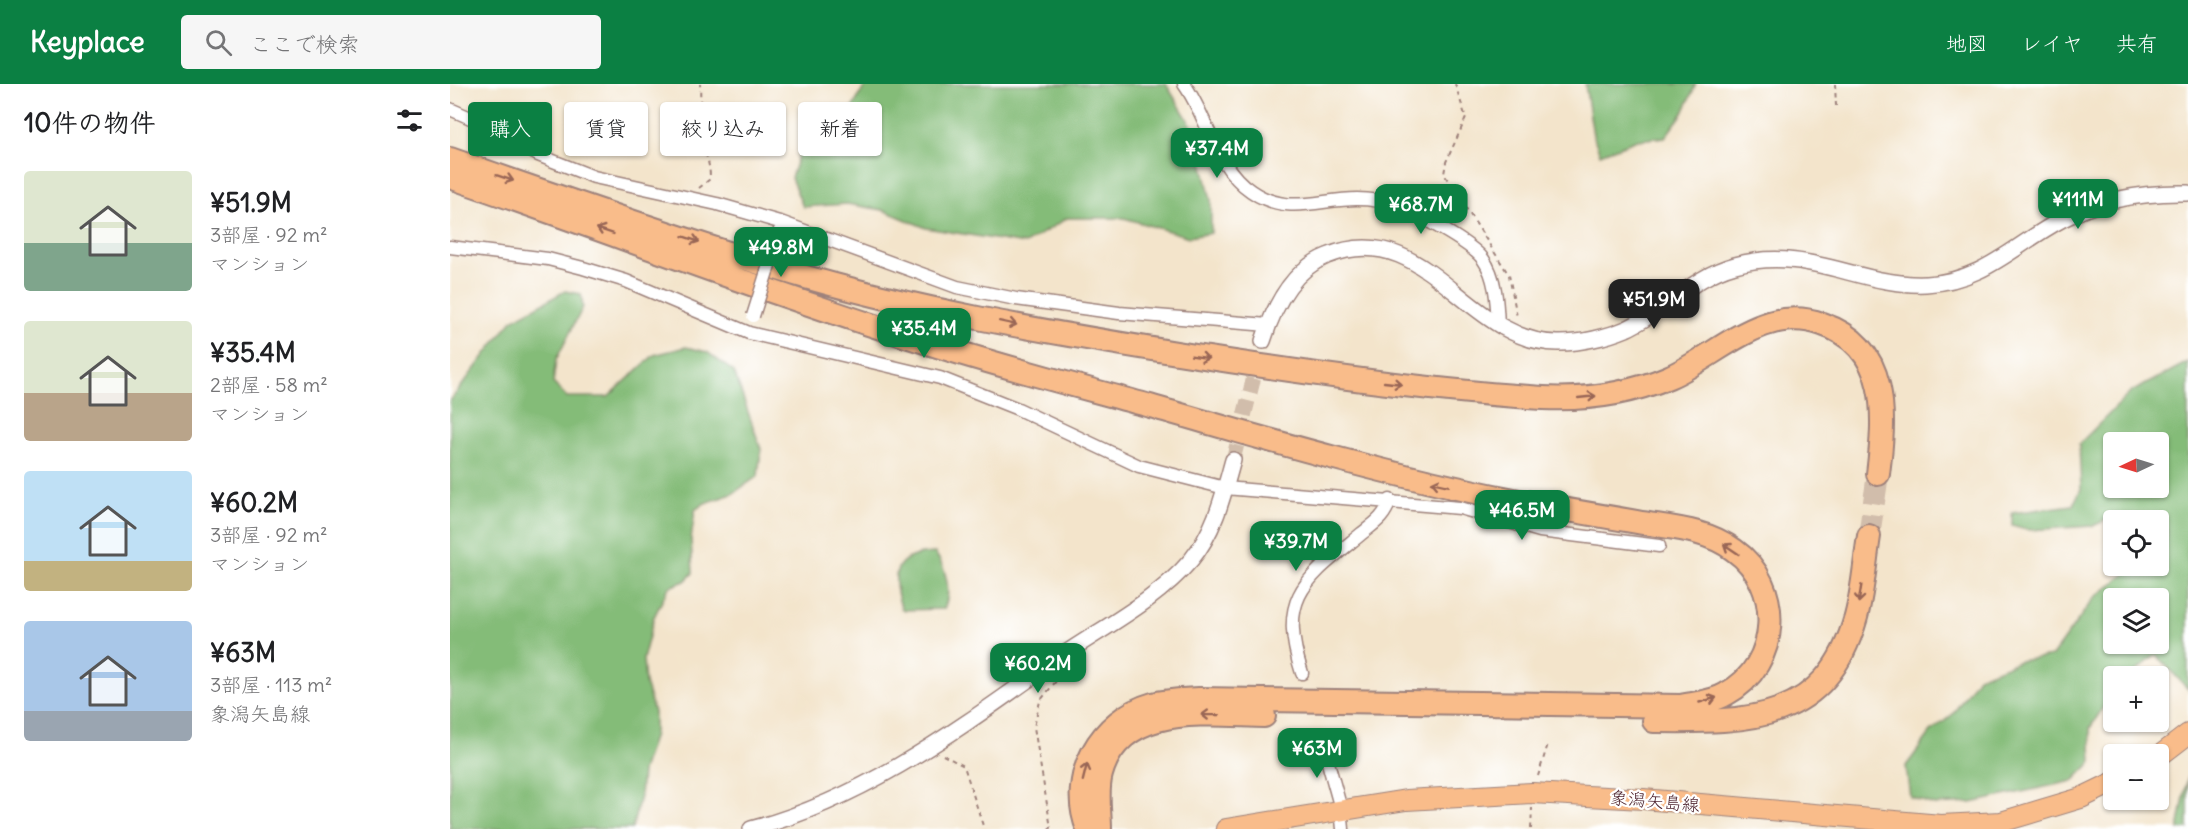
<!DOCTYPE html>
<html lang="ja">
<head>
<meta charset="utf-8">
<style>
	body { margin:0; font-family:Delius,"Klee One",sans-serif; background:#f6f6f6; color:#202124; height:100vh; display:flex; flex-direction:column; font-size:22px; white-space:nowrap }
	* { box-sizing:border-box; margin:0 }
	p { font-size:20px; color:#757577 }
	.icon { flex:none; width:33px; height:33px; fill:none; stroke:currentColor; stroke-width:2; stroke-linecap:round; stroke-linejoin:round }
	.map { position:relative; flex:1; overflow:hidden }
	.side { display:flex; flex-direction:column; background:#fff; width:450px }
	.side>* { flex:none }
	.top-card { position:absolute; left:18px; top:18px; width:570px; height:54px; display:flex; gap:12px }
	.needle { width:39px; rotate:266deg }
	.buttons { position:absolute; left:1653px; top:348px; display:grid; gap:12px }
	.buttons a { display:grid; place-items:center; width:66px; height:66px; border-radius:6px; background:#fff; box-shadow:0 2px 4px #0004; font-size:30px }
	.price { position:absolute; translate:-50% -51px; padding:0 14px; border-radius:12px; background:#0b8043; color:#fff; font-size:20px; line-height:39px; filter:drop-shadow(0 2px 3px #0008) }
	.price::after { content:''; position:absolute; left:50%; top:36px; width:18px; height:14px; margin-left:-9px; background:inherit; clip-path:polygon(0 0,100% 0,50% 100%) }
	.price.selected { background:#222; color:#fff }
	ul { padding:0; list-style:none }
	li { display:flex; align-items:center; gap:18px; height:150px; padding:0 24px }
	li span { display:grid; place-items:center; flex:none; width:168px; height:120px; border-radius:6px; color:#555 }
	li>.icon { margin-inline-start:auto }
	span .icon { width:72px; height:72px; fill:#fffc; stroke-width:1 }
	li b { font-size:26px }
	h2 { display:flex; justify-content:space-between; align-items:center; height:72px; padding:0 24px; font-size:26px }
	.pill { padding:0 21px; border-radius:6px; background:#fff; box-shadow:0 2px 4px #0004; font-size:21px; line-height:54px }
	.pill.selected { background:#0b8043; color:#fff }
	header { display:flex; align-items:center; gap:36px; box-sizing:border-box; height:84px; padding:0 30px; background:#0b8043; color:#fff }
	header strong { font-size:28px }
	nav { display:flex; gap:33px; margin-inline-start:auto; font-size:21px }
	.search { width:420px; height:54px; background:#f6f6f6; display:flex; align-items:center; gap:15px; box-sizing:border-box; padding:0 21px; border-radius:6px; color:#757577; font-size:22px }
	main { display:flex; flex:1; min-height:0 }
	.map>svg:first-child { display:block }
	.forest { fill:#84bc78; stroke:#676e52; stroke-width:1.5; fill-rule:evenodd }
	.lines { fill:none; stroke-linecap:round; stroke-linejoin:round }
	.tertiary-tunnel { stroke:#d1bdab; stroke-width:15; stroke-dasharray:15 8; stroke-linecap:butt }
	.motorway-tunnel { stroke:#d1bdab; stroke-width:22; stroke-dasharray:22 11; stroke-linecap:butt }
	.minor-casing { stroke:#9e827b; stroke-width:15 }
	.tertiary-casing { stroke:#9e827b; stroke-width:18 }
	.primary-casing { stroke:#9e827b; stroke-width:22 }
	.motorway-casing { stroke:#9e827b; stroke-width:26 }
	.path { stroke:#9e827b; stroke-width:2; stroke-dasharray:4.5 4.5; stroke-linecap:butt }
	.minor { stroke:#fff; stroke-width:12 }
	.tertiary { stroke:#fff; stroke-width:15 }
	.primary { stroke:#f9bc8a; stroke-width:20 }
	.motorway { stroke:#f9bc8a; stroke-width:22 }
	.minor-bridge-casing { stroke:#9e827b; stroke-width:15; stroke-linecap:butt }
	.minor-bridge { stroke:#fff; stroke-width:12 }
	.oneway { stroke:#996656 }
	.labels { text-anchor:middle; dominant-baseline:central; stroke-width:4.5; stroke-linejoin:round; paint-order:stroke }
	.street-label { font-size:18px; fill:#4a1f2b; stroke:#fff }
</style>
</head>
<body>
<header>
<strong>Keyplace</strong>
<div class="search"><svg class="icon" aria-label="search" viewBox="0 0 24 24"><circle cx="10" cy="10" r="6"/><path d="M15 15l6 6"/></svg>ここで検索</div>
<nav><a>地図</a><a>レイヤ</a><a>共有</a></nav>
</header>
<main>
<section class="side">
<h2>10件の物件<svg class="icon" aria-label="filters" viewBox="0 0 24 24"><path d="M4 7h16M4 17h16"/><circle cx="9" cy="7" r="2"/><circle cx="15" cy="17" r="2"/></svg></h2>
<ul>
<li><span style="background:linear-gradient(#dfe7d0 60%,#7fa58c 0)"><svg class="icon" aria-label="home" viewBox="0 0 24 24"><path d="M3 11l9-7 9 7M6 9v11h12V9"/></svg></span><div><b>¥51.9M</b><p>3部屋 · 92 m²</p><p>マンション</p></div></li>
<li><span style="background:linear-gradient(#dfe7d0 60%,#b9a48a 0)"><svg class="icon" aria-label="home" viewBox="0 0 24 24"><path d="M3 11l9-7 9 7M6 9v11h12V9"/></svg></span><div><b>¥35.4M</b><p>2部屋 · 58 m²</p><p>マンション</p></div></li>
<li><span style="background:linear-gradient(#bfe0f5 75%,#c2b280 0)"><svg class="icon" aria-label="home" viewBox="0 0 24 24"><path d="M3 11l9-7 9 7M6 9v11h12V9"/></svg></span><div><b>¥60.2M</b><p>3部屋 · 92 m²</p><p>マンション</p></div></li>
<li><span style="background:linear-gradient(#a9c7e8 75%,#9aa5b1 0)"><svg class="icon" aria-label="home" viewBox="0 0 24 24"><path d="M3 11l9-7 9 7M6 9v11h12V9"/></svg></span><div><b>¥63M</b><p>3部屋 · 113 m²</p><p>象潟矢島線</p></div></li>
</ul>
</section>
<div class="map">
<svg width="1738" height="745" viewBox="0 0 1738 745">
	<rect width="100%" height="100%" fill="#fff"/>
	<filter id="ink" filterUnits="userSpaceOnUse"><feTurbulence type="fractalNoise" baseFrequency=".0167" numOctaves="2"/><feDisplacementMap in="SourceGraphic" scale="12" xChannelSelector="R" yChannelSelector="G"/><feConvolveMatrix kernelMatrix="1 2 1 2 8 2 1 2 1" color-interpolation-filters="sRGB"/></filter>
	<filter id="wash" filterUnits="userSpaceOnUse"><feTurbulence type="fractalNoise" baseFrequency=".008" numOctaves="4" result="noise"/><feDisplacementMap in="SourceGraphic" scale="24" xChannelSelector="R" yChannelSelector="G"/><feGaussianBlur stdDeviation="1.35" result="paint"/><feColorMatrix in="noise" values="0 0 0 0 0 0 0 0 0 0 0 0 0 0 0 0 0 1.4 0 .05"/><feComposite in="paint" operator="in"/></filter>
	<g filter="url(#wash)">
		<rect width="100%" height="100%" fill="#f3e4cb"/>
		<path class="forest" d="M416,0H716L745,47L761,116V149L739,153L674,134H617L575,160L476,144L433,126L397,120L353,123L341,94L350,66L372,42L400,28Z
			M1135,0H1246L1233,29L1215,53L1187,56L1150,70L1143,51Z
			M115,207L131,210L133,223L106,276L103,299L117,313H158L204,271L236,263L257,268L284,288L311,365L308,392L282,410L255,419L245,426L241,456L243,489L235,497L219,503L204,533L193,575L195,599L204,628V651L192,687L190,712L182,745H0V317L62,236Z
			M1738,278V605L1706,571L1680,592H1664L1663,608L1640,644L1642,678L1623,697L1521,719L1484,721L1460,713L1456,682L1481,648L1503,630L1528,593L1569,577L1602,572L1644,514L1686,482H1708L1709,464L1716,459L1717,444L1699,430L1665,432L1643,442L1579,446L1562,441V429L1623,421L1631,405L1629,360L1681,308ZM1708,358V404H1664V358ZM1664,514H1708V560H1664Z
			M485,469C496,484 502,508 494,525L452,526C440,491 442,470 485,469Z
			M1738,692V745H1729V740Z"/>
	</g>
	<g filter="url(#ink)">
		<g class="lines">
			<path class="tertiary-tunnel" d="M783,376L813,257"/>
			<path class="motorway-tunnel" d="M1419,452L1428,390"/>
			<defs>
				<path id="minor" d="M734,0C758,33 765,83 801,107C837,132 869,115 907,115C918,115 933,117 943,121C963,127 1021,159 1033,175C1046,193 1047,219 1048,241
					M0,25L25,36L88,71L144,93L267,120L333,139L507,203L566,215L669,229L818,241
					M0,163L98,175L133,184L176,197L299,249L490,294L568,325L689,382L775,404L1010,424L1090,447L1209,462
					M852,589C827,512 855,496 911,450C925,439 935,433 940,416
					M872,657L891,725L893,745"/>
				<path id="tertiary" d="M813,257C824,222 842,186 877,172C977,131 1017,261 1110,259C1131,259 1157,253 1176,245C1214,228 1243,192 1285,181C1359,161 1409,203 1476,200C1534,197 1564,161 1611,136C1650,115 1695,108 1738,109
					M301,745C419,714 515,640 613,571C656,542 707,516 741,476C765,447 773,412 783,376"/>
				<path id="primary" d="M1708,673L1738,650
					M776,745L956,716L1082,709L1193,715L1491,741L1551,738L1631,714L1664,698"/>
				<path id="motorway" d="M0,75C111,114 223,152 335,187C462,225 596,248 727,269C848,288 971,306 1093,314C1136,316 1179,310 1219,293C1268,272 1313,219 1372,240C1441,263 1435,333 1428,390
					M0,93C161,148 319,210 481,260C553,283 627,302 700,322C760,339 820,357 881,373C941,389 1002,404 1064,416C1105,424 1146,431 1187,438C1221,444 1256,445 1284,466C1334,501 1331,581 1276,610C1263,618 1246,619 1231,622L749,615C734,616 718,616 703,620C650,635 617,693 638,745
					M1204,637C1298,638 1376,640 1406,533C1413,507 1415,478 1419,452
					M650,745C650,727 646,708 651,690C671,618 757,631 814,632"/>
			</defs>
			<use href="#minor" class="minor-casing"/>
			<use href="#tertiary" class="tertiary-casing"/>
			<use href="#primary" class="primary-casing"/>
			<use href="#motorway" class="motorway-casing"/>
			<path class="path" d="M1005,0L1016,34L996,78L994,90L1059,191L1067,233
				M1385,0L1386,22
				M249,104L260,95C260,75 254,70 252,53C249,35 251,18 250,0
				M493,671L514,682L534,745
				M1088,692L1098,660
				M598,745L601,744L584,643L590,617L611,591
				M1081,745L1082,724"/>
			<use href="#minor" class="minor"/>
			<use href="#tertiary" class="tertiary"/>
			<use href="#primary" class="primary"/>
			<use href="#motorway" class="motorway"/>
			<defs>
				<path id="minor-bridge" d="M303,232L330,146"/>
			</defs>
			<use href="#minor-bridge" class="minor-bridge-casing"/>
			<use href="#minor-bridge" class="minor-bridge"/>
		</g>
		<defs><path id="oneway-shaft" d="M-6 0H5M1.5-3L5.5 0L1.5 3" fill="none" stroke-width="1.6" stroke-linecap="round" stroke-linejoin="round" transform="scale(1.5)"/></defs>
		<g class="oneway">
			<use href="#oneway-shaft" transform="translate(55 94) rotate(18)"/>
			<use href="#oneway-shaft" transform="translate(155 147) rotate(-161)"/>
			<use href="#oneway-shaft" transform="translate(241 155) rotate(18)"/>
			<use href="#oneway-shaft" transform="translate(558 239) rotate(12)"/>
			<use href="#oneway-shaft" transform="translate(750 273) rotate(9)"/>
			<use href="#oneway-shaft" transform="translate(943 299) rotate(6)"/>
			<use href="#oneway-shaft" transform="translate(1137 313) rotate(-6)"/>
			<use href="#oneway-shaft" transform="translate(990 400) rotate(-168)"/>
			<use href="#oneway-shaft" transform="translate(1281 465) rotate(-146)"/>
			<use href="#oneway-shaft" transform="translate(1410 510) rotate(99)"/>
			<use href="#oneway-shaft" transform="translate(1258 616) rotate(-16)"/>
			<use href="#oneway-shaft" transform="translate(760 631) rotate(-179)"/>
			<use href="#oneway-shaft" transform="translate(635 688) rotate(-76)"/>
		</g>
	</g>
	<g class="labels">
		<g class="street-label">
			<text transform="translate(1205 717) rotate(5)">象潟矢島線</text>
		</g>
	</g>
</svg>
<div class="buttons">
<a><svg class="needle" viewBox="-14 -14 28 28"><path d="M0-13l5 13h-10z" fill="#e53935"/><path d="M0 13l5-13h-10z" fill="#757577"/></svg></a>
<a><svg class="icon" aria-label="locate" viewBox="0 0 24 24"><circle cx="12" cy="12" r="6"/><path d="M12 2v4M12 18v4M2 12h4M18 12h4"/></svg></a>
<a><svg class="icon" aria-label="layers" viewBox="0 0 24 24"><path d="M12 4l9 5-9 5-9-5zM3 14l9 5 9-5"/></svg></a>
<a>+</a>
<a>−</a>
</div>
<b class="price" style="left:767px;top:95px">¥37.4M</b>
<b class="price" style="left:1628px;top:146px">¥111M</b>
<b class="price" style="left:971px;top:151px">¥68.7M</b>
<b class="price" style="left:331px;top:194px">¥49.8M</b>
<b class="price selected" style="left:1204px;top:246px">¥51.9M</b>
<b class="price" style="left:474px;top:275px">¥35.4M</b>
<b class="price" style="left:1072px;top:457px">¥46.5M</b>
<b class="price" style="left:846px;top:488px">¥39.7M</b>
<b class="price" style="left:588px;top:610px">¥60.2M</b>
<b class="price" style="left:867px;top:695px">¥63M</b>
<div class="top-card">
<a class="pill selected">購入</a>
<a class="pill">賃貸</a>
<a class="pill">絞り込み</a>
<a class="pill">新着</a>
</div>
</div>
</main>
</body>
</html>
